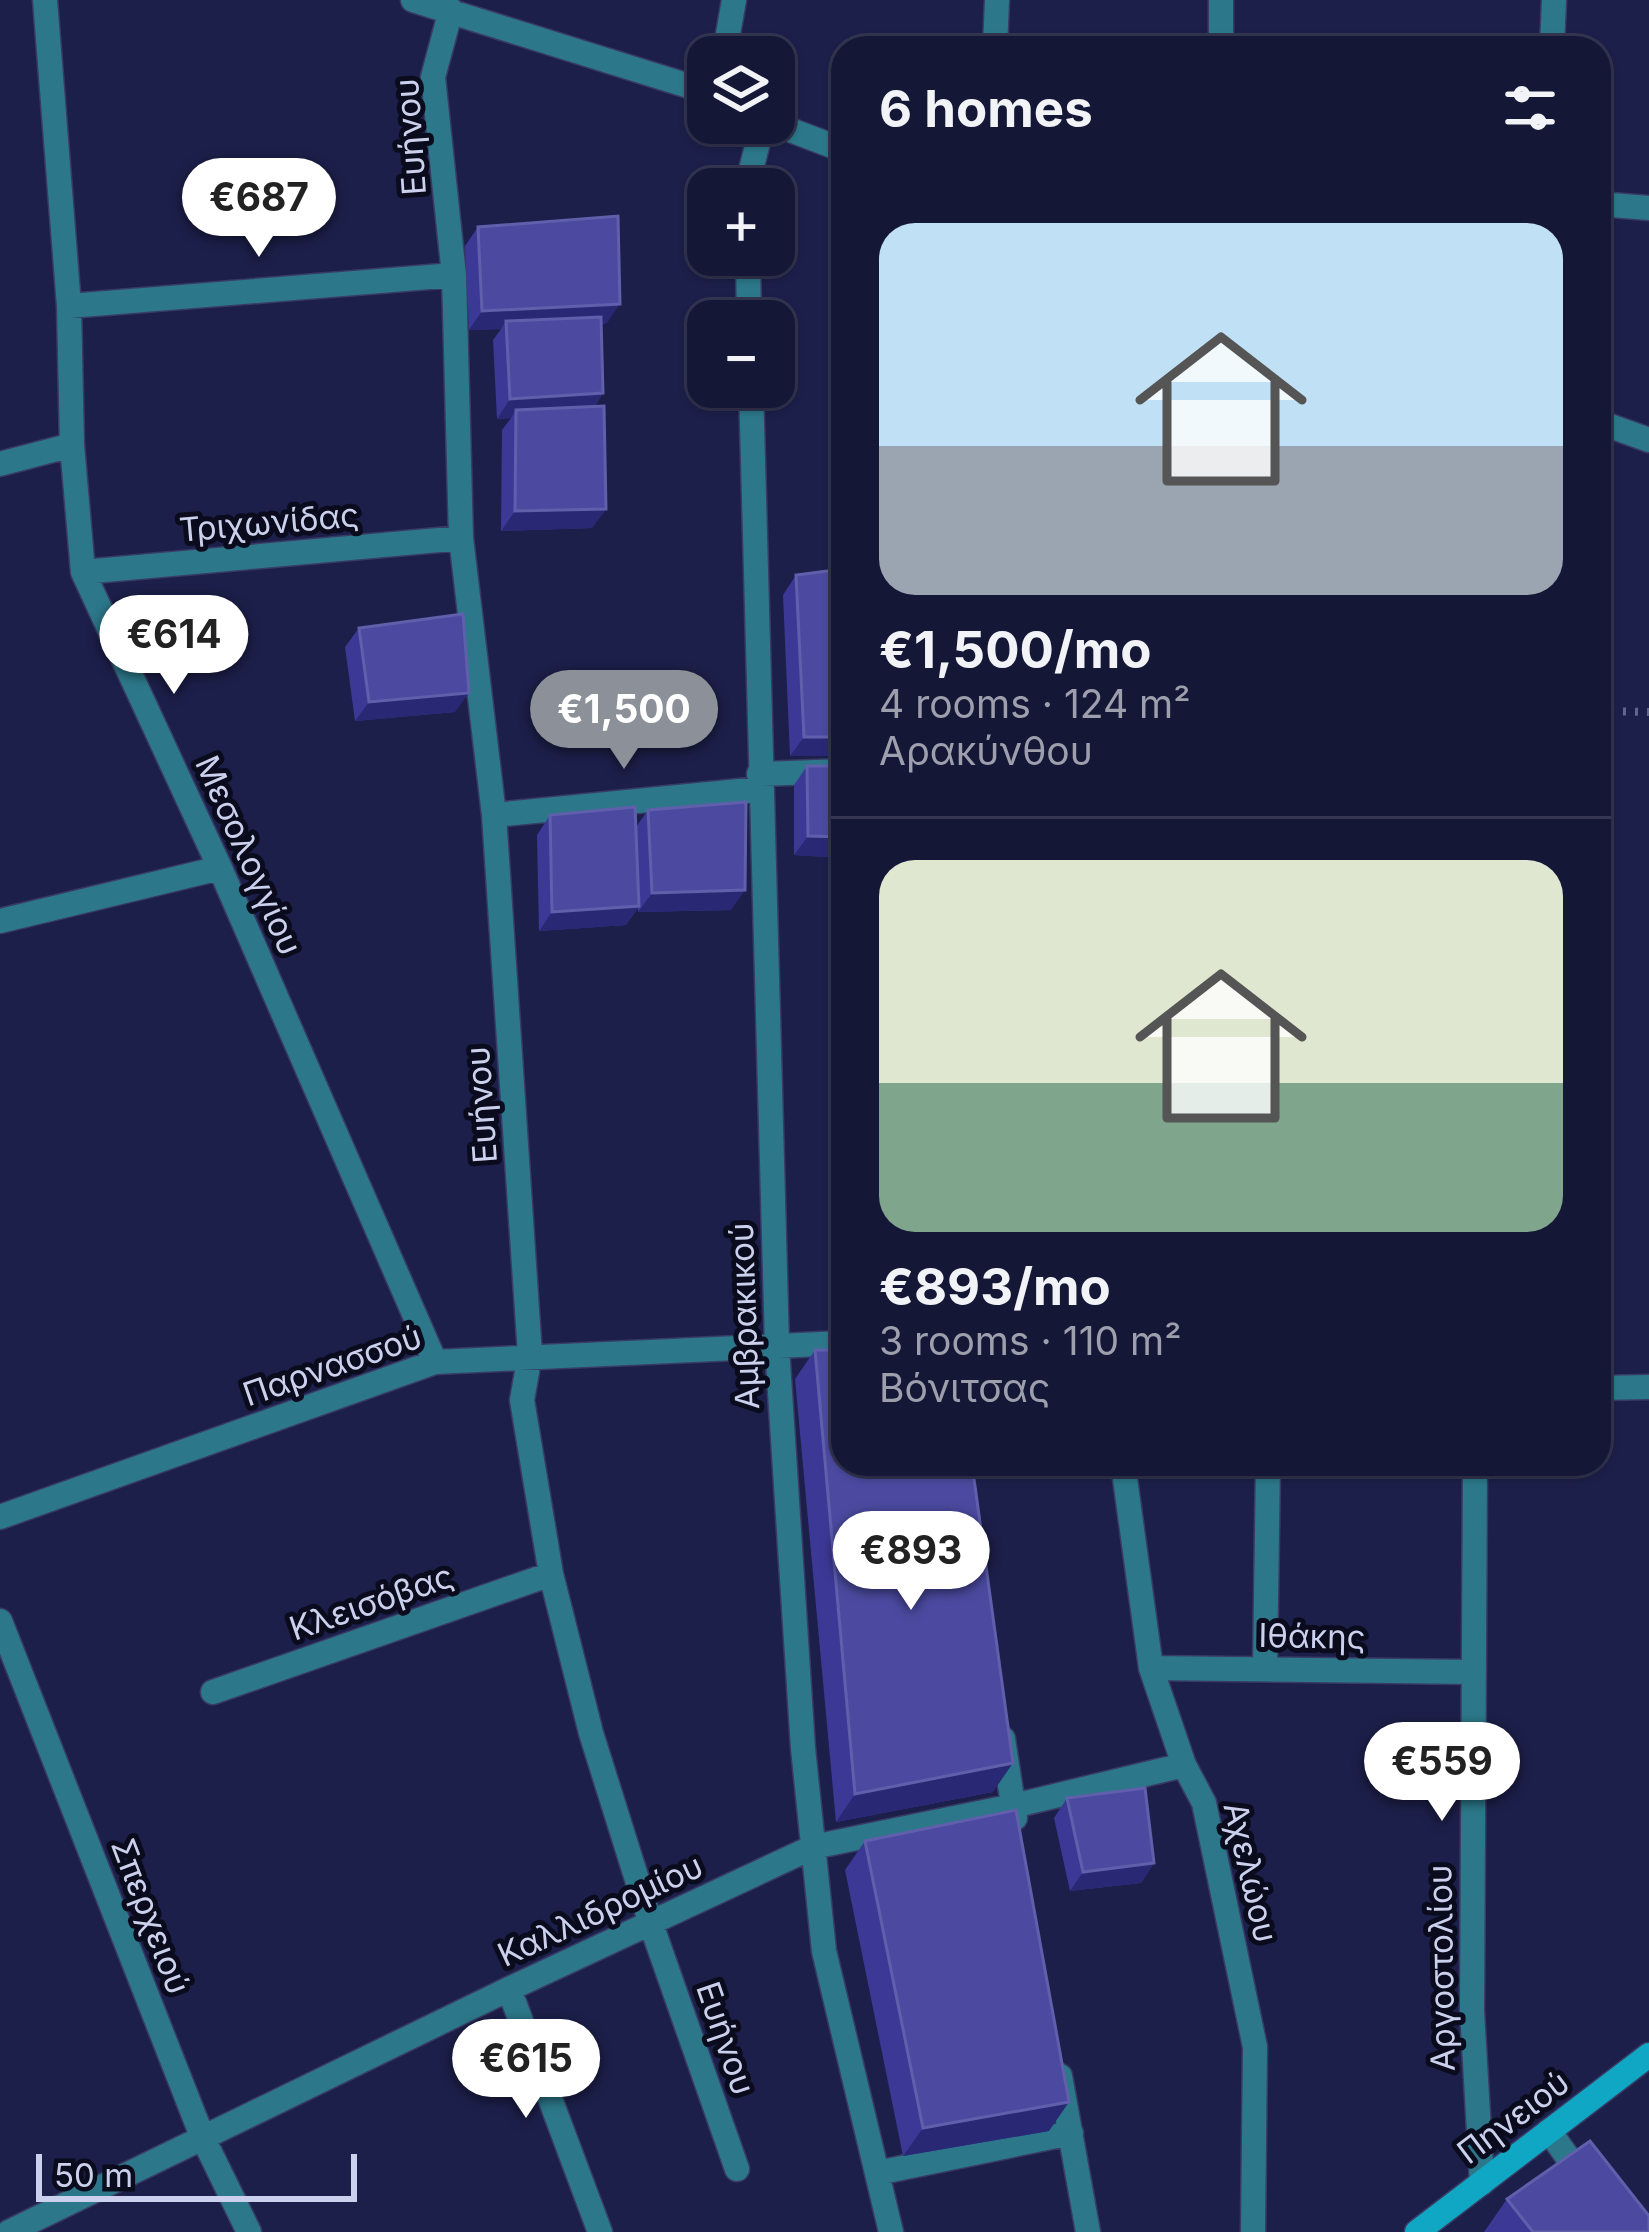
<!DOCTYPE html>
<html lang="en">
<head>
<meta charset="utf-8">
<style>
	body { margin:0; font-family:Inter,sans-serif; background:#222442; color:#f1f3f6; height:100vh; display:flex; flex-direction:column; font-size:45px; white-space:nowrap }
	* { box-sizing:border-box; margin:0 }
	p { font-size:39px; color:#9d9fad }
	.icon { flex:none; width:66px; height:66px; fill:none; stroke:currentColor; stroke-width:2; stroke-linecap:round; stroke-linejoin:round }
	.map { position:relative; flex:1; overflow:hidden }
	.sheet { position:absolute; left:831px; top:36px; width:780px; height:1440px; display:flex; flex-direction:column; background:#151737; border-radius:36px; box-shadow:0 3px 9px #0004,0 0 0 3px #343652 }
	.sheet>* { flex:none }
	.fabs { position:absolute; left:687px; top:36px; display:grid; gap:24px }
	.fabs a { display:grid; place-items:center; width:108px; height:108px; border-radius:24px; background:#151737; box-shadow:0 3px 9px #0004,0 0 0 3px #343652; font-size:60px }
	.scale { position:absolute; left:36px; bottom:30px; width:321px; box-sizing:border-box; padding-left:12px; border:6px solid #cbd1ec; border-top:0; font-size:33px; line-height:42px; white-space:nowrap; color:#cbd1ec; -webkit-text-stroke:9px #0a0c1e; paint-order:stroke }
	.price { position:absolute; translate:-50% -102px; padding:0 27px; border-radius:42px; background:#fff; color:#222; font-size:39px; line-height:78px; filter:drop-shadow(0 3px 6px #0008) }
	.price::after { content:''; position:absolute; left:50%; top:72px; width:36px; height:27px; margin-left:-18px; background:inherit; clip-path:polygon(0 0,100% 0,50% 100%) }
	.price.current { background:#8c9099; color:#fff }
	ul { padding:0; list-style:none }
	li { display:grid; align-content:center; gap:24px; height:636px; padding:0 48px }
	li+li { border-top:3px solid #343652 }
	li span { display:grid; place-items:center; height:372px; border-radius:36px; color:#555 }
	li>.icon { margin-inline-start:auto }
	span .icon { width:216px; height:216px; fill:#fffc; stroke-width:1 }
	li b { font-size:51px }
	h2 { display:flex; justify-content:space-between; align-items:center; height:144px; padding:0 48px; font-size:51px }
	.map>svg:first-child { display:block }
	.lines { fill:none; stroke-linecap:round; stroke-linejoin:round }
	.street-casing { stroke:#383b63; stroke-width:27 }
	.secondary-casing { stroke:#383b63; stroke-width:27 }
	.path { stroke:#62668a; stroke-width:8; stroke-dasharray:3 9; stroke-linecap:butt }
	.street { stroke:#2c788a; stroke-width:24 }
	.secondary { stroke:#0fa7c4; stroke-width:24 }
	.wall { fill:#3c3996 }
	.shaded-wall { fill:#292874 }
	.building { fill:#4b4aa0; stroke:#5f5fac; stroke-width:3 }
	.labels { text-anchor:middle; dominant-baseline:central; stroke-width:10; stroke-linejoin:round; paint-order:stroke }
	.street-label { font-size:33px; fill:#cbd1ec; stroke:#0a0c1e }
</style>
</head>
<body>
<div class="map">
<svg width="1649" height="2232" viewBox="0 0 1649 2232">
	<rect width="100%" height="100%" fill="#1c1f49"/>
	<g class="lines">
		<defs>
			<path id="street" d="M45,0L69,306L72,445L83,572L220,868L435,1362
				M413,0L708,92
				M451,10L433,77L454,275L461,538L494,815L530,1355L522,1400L551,1574L591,1733L651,1924L737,2169
				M995,48L997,0
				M1221,48V0
				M1552,48L1554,0
				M724,57L734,0
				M772,123L843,150
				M746,189L763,123
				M1599,204L1649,208
				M748,255L749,321
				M69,306L454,275
				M751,387L777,1346L803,1748L824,1951L891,2232
				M1599,422L1649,440
				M0,464L72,445
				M83,572L461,538
				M759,774L843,771
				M494,815L760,789
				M0,921L220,868
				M1599,1388L1649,1387
				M1123,1464L1151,1668L1184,1765L1204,1803L1255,2047L1253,2232
				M1475,1464L1472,2011L1482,2183
				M0,1517L435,1362L843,1343
				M0,1621L202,2136L249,2232
				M1265,1667L1268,1464
				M1151,1668L1472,1672
				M213,1692L551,1574
				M1003,1739L1015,1818
				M509,1989L600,2232
				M1060,2076L1088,2232
				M1549,2131L1621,2232
				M877,2173L1071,2133
				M9,2232L509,1989L813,1847L1013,1806L1184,1765"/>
			<path id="secondary" d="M1417,2232L1649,2055"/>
		</defs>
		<use href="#street" class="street-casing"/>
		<use href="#secondary" class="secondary-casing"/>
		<path class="path" d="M1599,711L1649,712"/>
		<use href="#street" class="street"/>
		<use href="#secondary" class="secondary"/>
	</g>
	<path class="wall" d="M478,227L607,323L601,324L603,393L594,407L606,509L592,528L501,531L502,430L511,418L497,419L493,340L501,329L469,330L465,246Z
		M843,569V756H790L783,595L796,575Z
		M359,628L455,712L355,721L345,647Z
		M807,766H843V858L794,855V785Z
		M648,810L731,910L638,912V908L626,925L539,931L537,835L550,815L636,827Z
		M815,1350L993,1792L836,1822L795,1379Z
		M1067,1798L1154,1863L1141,1883L1070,1891L1054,1818Z
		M865,1841L1049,2131L903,2156L845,1870Z
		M1507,2199L1649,2232H1484Z"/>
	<path class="shaded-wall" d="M620,304L607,323L507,328L506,321L501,329L469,330L482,311Z
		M603,393L589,413L516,410L511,418L497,419L510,399Z
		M606,509L592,528L501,531L515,511Z
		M469,693L455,712L355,721L369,702Z
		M804,737H843V756H790Z
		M808,836L843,837V858L794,855Z
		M745,890L731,910L638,912L652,893Z
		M639,906L626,925L539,931L552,912Z
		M1013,1763L993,1792L836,1822L855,1794Z
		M1154,1863L1141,1883L1070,1891L1083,1872Z
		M1069,2102L1049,2131L903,2156L923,2128Z"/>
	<path class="building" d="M618,216L620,304L482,311L478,227Z
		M601,317L603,393L510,399L506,321Z
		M604,406L606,509L515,511L516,410Z
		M843,569V737H804L796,575Z
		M463,614L469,693L369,702L359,628Z
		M807,766H843V837L808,836Z
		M746,802L745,890L652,893L648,810Z
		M635,807L639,906L552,912L550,815Z
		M815,1350H843V1464H972L1013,1763L855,1794Z
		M1145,1788L1154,1863L1083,1872L1067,1798Z
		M1016,1810L1069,2102L923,2128L865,1841Z
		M1590,2141L1649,2216V2232H1533L1507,2199Z"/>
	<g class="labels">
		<g class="street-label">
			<text transform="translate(410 137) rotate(-94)">Ευήνου</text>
			<text transform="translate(269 522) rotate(-5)">Τριχωνίδας</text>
			<text transform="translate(249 855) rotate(66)">Μεσολογγίου</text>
			<text transform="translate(481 1105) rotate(-94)">Ευήνου</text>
			<text transform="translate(744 1316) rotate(-92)">Αμβρακικού</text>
			<text transform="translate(332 1365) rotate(-19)">Παρνασσού</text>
			<text transform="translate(371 1602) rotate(-19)">Κλεισόβας</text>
			<text transform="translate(1312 1636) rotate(1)">Ιθάκης</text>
			<text transform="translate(1251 1872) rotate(77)">Αχελώου</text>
			<text transform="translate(600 1910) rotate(-25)">Καλλιδρομίου</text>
			<text transform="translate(151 1916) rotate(69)">Σπερχειού</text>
			<text transform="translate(1441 1968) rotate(-91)">Αργοστολίου</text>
			<text transform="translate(726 2038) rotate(71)">Ευήνου</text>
			<text transform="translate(1513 2117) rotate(-37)">Πηνειού</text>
		</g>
	</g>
</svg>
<div class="fabs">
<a><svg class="icon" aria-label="layers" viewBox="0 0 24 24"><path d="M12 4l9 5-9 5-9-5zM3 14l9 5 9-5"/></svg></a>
<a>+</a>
<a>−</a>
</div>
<div class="scale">50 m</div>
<b class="price" style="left:259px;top:260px">€687</b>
<b class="price" style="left:174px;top:697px">€614</b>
<b class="price current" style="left:624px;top:772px">€1,500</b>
<b class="price" style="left:911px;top:1613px">€893</b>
<b class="price" style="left:1442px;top:1824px">€559</b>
<b class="price" style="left:526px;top:2121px">€615</b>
<section class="sheet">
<h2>6 homes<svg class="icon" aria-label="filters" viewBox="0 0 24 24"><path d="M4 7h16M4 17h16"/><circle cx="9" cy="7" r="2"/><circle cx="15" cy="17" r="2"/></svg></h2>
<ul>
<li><span style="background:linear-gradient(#bfe0f5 60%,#9aa5b1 0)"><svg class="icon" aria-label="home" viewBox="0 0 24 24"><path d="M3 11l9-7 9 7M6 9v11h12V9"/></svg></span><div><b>€1,500/mo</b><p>4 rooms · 124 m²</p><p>Αρακύνθου</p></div></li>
<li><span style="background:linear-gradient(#dfe7d0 60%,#7fa58c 0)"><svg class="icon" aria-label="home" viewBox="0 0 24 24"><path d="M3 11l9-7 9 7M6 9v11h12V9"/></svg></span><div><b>€893/mo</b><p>3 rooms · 110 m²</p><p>Βόνιτσας</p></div></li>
</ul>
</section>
</div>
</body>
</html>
